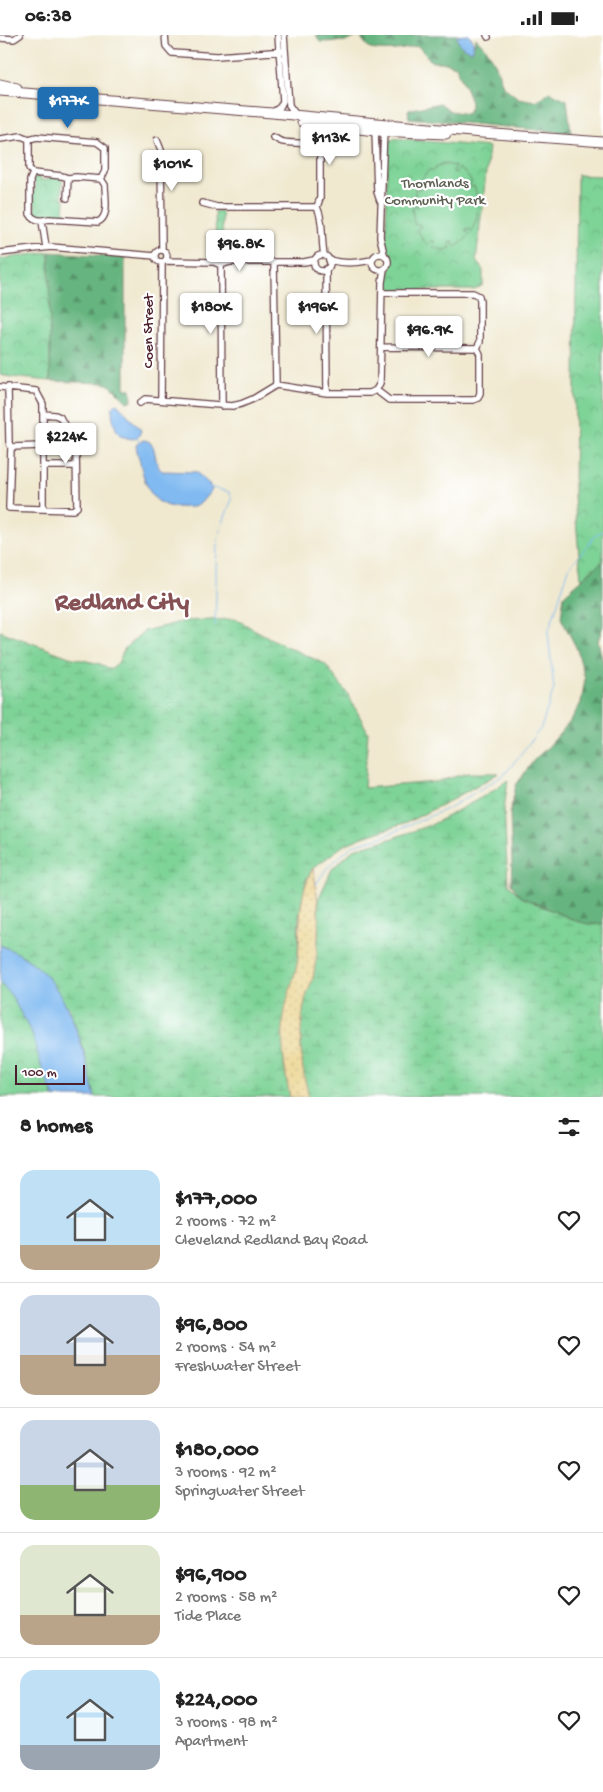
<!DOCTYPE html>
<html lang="en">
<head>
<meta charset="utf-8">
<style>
	body { margin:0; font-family:"Gochi Hand",sans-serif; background:#f2f2f2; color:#222; height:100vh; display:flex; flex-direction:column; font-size:19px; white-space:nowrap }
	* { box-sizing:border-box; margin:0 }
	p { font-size:16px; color:#767676 }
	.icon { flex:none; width:28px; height:28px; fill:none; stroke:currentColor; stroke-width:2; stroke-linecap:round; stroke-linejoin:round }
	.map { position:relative; height:1062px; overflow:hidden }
	.sheet { display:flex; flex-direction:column; background:#fff; flex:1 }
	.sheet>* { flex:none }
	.scale { position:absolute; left:15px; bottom:12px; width:70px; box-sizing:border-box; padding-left:5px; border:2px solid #4a1f2b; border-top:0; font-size:14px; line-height:18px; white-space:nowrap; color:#4a1f2b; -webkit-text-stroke:4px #fff; paint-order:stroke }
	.price { position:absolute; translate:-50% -42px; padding:0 11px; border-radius:5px; background:#fff; color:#222; font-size:16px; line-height:32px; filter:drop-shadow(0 1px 2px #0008) }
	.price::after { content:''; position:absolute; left:50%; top:30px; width:15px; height:11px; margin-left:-8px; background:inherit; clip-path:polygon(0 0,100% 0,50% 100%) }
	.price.current { background:#1f6fb2; color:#fff }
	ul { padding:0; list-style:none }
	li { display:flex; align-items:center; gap:15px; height:125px; padding:0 20px }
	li+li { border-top:1px solid #e0e0e0 }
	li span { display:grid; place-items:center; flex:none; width:140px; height:100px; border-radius:15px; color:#555 }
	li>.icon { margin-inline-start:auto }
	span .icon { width:60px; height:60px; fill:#fffc; stroke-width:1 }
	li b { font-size:21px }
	h2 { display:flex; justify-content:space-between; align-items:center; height:60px; padding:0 20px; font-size:21px }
	.status { display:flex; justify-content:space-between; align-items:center; height:35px; padding:0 25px; background:#fff; direction:ltr }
	.status svg { height:14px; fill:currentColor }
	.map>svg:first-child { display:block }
	.grass { fill:url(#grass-dots); stroke:#647961 }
	.forest { fill:url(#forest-firs); stroke:#586a56 }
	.wetland { fill:url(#wetland-marsh); stroke:#647961 }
	.sand { fill:url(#sand-dots); stroke:#9c7c64 }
	.park { fill:url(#park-crowns); stroke:#647961 }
	.pitch { fill:#7ed397; stroke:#647961 }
	.water { fill:#80baf1; stroke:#656c8e }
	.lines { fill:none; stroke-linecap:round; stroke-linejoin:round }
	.stream { stroke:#80baf1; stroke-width:1 }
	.minor-casing { stroke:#633d44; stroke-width:8 }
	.highway-casing { stroke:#633d44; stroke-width:11 }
	.minor { stroke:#fff; stroke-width:5.5 }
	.highway { stroke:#fff; stroke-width:9 }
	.labels { text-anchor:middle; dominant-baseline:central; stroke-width:4.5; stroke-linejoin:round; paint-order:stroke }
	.park-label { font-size:15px; fill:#5c5e51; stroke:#fff }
	.street-label { font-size:15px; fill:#4a1f2b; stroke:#fff }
	.town-label { font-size:25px; font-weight:bold; fill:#865155; stroke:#fff }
</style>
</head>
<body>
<div class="status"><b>06:38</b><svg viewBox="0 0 49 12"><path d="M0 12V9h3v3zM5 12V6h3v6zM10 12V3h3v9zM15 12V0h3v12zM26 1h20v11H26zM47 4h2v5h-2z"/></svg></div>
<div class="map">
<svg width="603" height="1062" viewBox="0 0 603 1062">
	<defs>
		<pattern id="grass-dots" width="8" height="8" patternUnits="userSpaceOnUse" patternTransform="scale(1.25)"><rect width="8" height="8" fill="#7ed397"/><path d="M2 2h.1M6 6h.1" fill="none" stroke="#6eb582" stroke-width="1.8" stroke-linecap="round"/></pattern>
		<pattern id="forest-firs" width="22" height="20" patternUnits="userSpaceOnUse" patternTransform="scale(1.25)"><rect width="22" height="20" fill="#66b580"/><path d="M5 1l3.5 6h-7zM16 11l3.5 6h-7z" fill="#569369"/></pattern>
		<pattern id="wetland-marsh" width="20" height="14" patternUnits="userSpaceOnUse" patternTransform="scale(1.25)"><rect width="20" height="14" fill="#7ed397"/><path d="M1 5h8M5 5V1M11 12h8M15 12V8" fill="none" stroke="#6eb582"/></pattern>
		<pattern id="sand-dots" width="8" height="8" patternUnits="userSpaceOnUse" patternTransform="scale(1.25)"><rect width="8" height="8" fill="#eeda9e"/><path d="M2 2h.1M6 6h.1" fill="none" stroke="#cebb88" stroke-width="1.8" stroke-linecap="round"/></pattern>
		<pattern id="park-crowns" width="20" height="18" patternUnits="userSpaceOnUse" patternTransform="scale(1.25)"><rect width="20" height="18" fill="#7ed397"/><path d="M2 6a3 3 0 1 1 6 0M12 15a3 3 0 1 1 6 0" fill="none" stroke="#6eb582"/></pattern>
	</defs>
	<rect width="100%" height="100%" fill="#fff"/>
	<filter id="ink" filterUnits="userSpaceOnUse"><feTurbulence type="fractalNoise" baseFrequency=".02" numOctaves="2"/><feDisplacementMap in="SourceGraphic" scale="10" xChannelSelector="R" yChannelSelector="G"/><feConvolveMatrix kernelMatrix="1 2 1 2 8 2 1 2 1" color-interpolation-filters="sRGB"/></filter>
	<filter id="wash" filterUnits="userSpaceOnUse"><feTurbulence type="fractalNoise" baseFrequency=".0096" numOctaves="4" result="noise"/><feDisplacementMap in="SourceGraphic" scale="20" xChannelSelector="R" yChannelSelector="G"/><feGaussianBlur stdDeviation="1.12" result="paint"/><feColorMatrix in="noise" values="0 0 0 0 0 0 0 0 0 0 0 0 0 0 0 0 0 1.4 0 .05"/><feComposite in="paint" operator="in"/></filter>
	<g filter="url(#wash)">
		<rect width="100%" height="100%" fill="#f0e9d0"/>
		<path class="grass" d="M215,176H222L223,222H216Z"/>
		<path class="forest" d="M316,0H460L457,1L463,13H473L476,3L488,16L495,28L503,51L518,63L535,66L550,57L567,65L571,98L409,83L408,75L440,68L450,76L467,79C468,77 471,73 471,71C472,63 459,40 456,31L442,27H432L418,11C402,15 388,17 370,14L359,1L348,6L320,7Z
			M49,217L125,222V354H131L132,365L127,367L111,351L105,348L50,346Z
			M603,526V591L598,606L603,627V889H588L577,886L521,862L511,849L512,828L510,778L516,750L534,725L549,711L569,688L581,668L585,644L577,614L561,583L564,560Z"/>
		<path class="wetland" d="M235,584L279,608L325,629L347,658L368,697L364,753L436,747L468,738H499L451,765L406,788L363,802L344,810L313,833L306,846L299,881L298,924L284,996V1031L290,1062H95L84,1017L69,973L25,922L0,910V596L69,622L100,629L110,634L118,628L125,613L144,596L185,586Z
			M508,745L504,774L508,849L521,862L576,886L588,889H603V1062H309L303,1041L300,993L305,964L314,939L319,892L318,865L332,834L354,814L390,804L433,789L486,760Z"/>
		<path class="sand" d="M313,833C320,867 320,903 314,937C313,947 307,956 305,966C298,998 300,1030 309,1062H290C284,1033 280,1004 285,975C288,957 296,941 298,923C301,891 297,862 313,833Z"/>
		<path class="park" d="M393,103L489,112L476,226L483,235V250L474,255H391V253L387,252V244L393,228L386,209L387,109Z
			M577,140L603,141V526L581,544L574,461Z
			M37,141H40V145H49V142L62,143V163L65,164L64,179L50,178V182L42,183L34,180L32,176H35V168L32,167V156H35V148L32,147L33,143Z
			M49,217L50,346L11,342L0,340V224Z
			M0,948L18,965L39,1000L62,1062H0Z"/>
		<path class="pitch" d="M444,129L455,131L453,137L456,138L458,133L466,139L472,148L468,150L469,153L474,151C480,166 479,181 472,196L467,193L465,196L470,199L464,206L455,212L453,206L449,207L451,213L443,215L433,212L435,207L432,205L428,210L423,205L417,194L421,192L420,189L415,190L414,188L412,173L418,172V169H413L416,153L420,154L421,150L418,148L430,134L432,137L436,134L435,132Z"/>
		<path class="water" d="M469,0C475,6 473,9 473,15L471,16C464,15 457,8 457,1Z
			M117,368L141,395C139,404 135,405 127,403C123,401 123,403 120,400C114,393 112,382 112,373Z
			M143,405C160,406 151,427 162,436L196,437L209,449L212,455C196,472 202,473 176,472C146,471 144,440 137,416L136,410Z
			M0,910C8,914 17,917 24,922C70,950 83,1013 95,1062H54L43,1037L32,999L11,960L0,948Z"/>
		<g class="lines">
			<path class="stream" d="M137,403L140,409
				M209,452L229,457L232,464C226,480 219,495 217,512C215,538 217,565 215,591
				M316,849L327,833L353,810L382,802L451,772L505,739L541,693L554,653L548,598L569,533L596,500L603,496"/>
		</g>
	</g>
	<g filter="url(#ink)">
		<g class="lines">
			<defs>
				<path id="minor" d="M165,0L166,11L172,18L217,21L285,16
					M284,0L289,70L296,80
					M487,0L488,2
					M0,3L14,4L20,0
					M272,78L280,72L283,66L278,0
					M375,94L377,157L380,166
					M273,102C275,103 278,105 280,106C293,111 313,103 320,118V163L317,172C324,186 321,205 324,220
					M0,104L21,101L29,104
					M157,105L161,115L162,215
					M33,138L62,141L68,143L76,142L101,144L105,150C105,161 110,182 98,187L49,184C42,186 34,186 30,179V145Z
					M33,138L29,133V104L37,102L97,107L105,113V136L101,144
					M67,163L68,143
					M202,168L217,172H317
					M42,186L46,212
					M155 221a6 6 0 1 1 12 0a6 6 0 1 1-12 0Z
					M0,218L51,212L155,221
					M372 227a8 8 0 1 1 16 0a8 8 0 1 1-16 0Z
					M384,219L380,202L384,93
					M314 228a8 8 0 1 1 16 0a8 8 0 1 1-16 0Z
					M329,225C343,229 358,228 372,225
					M166,226L214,227L221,230L230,227H304L314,225
					M274,227L276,350
					M221,230L222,371
					M326,234L327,358
					M381,312L477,313
					M0,352L36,356L43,369V473
					M8,352L9,408L11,412L9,473L73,475L77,472L76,415L69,399L60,382L55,380L43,379
					M376,355L389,365H473L478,363L480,358V319L477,313L480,307V266L479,261L473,258H382
					M161,365L162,227
					M140,368L145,364L232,371L241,369L253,364L276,350L327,358H370L376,355L380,348L382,247L384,234
					M11,412L43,411
					M43,431H76"/>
				<path id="highway" d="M0,49L17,53
					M0,56L272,78L482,98L603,107
					M302,87L375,96L446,99"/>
			</defs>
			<use href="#minor" class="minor-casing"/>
			<use href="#highway" class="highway-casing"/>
			<use href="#minor" class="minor"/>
			<use href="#highway" class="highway"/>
		</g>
	</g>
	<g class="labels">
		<g class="park-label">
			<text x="435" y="149">Thornlands<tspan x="435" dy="17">Community Park</tspan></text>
		</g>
		<g class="street-label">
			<text transform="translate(149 296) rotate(-90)">Coen Street</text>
		</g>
		<g class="town-label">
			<text x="122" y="569">Redland City</text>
		</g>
	</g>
</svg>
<div class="scale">100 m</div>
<b class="price current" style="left:68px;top:94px">$177K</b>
<b class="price" style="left:330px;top:131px">$113K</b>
<b class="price" style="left:172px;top:157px">$101K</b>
<b class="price" style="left:240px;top:237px">$96.8K</b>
<b class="price" style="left:211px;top:300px">$180K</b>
<b class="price" style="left:317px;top:300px">$196K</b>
<b class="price" style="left:429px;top:323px">$96.9K</b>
<b class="price" style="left:66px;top:430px">$224K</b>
</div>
<section class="sheet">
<h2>8 homes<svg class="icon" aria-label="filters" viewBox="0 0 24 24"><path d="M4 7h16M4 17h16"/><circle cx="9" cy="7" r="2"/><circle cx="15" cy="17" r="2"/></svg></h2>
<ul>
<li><span style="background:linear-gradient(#bfe0f5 75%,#b9a48a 0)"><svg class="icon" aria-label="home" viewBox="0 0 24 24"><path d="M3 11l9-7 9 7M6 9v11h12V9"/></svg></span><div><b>$177,000</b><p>2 rooms · 72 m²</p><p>Cleveland Redland Bay Road</p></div><svg class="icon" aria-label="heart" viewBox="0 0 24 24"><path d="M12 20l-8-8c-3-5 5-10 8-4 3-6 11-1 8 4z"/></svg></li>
<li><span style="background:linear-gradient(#c9d6e8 60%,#b9a48a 0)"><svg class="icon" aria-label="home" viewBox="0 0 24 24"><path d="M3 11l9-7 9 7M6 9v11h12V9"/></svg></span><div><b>$96,800</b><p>2 rooms · 54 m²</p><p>Freshwater Street</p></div><svg class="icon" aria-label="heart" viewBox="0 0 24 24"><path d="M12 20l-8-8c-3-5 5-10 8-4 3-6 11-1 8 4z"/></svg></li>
<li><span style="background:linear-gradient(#c9d6e8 65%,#8fb573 0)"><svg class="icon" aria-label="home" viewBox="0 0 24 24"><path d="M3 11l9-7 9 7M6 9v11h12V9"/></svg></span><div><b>$180,000</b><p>3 rooms · 92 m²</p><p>Springwater Street</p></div><svg class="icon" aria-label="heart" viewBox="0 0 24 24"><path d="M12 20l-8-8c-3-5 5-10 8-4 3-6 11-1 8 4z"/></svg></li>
<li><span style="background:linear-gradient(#dfe7d0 70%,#b9a48a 0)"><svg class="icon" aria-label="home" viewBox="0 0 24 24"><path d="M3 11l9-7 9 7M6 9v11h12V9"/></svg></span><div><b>$96,900</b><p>2 rooms · 58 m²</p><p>Tide Place</p></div><svg class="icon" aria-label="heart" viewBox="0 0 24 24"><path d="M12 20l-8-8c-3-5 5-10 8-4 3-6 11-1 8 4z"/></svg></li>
<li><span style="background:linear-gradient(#bfe0f5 75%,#9aa5b1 0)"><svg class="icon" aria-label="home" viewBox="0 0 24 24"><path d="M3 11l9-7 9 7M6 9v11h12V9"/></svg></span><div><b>$224,000</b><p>3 rooms · 98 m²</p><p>Apartment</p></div><svg class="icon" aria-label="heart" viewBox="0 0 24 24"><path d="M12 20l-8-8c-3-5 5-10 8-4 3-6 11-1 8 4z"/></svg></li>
</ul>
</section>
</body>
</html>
